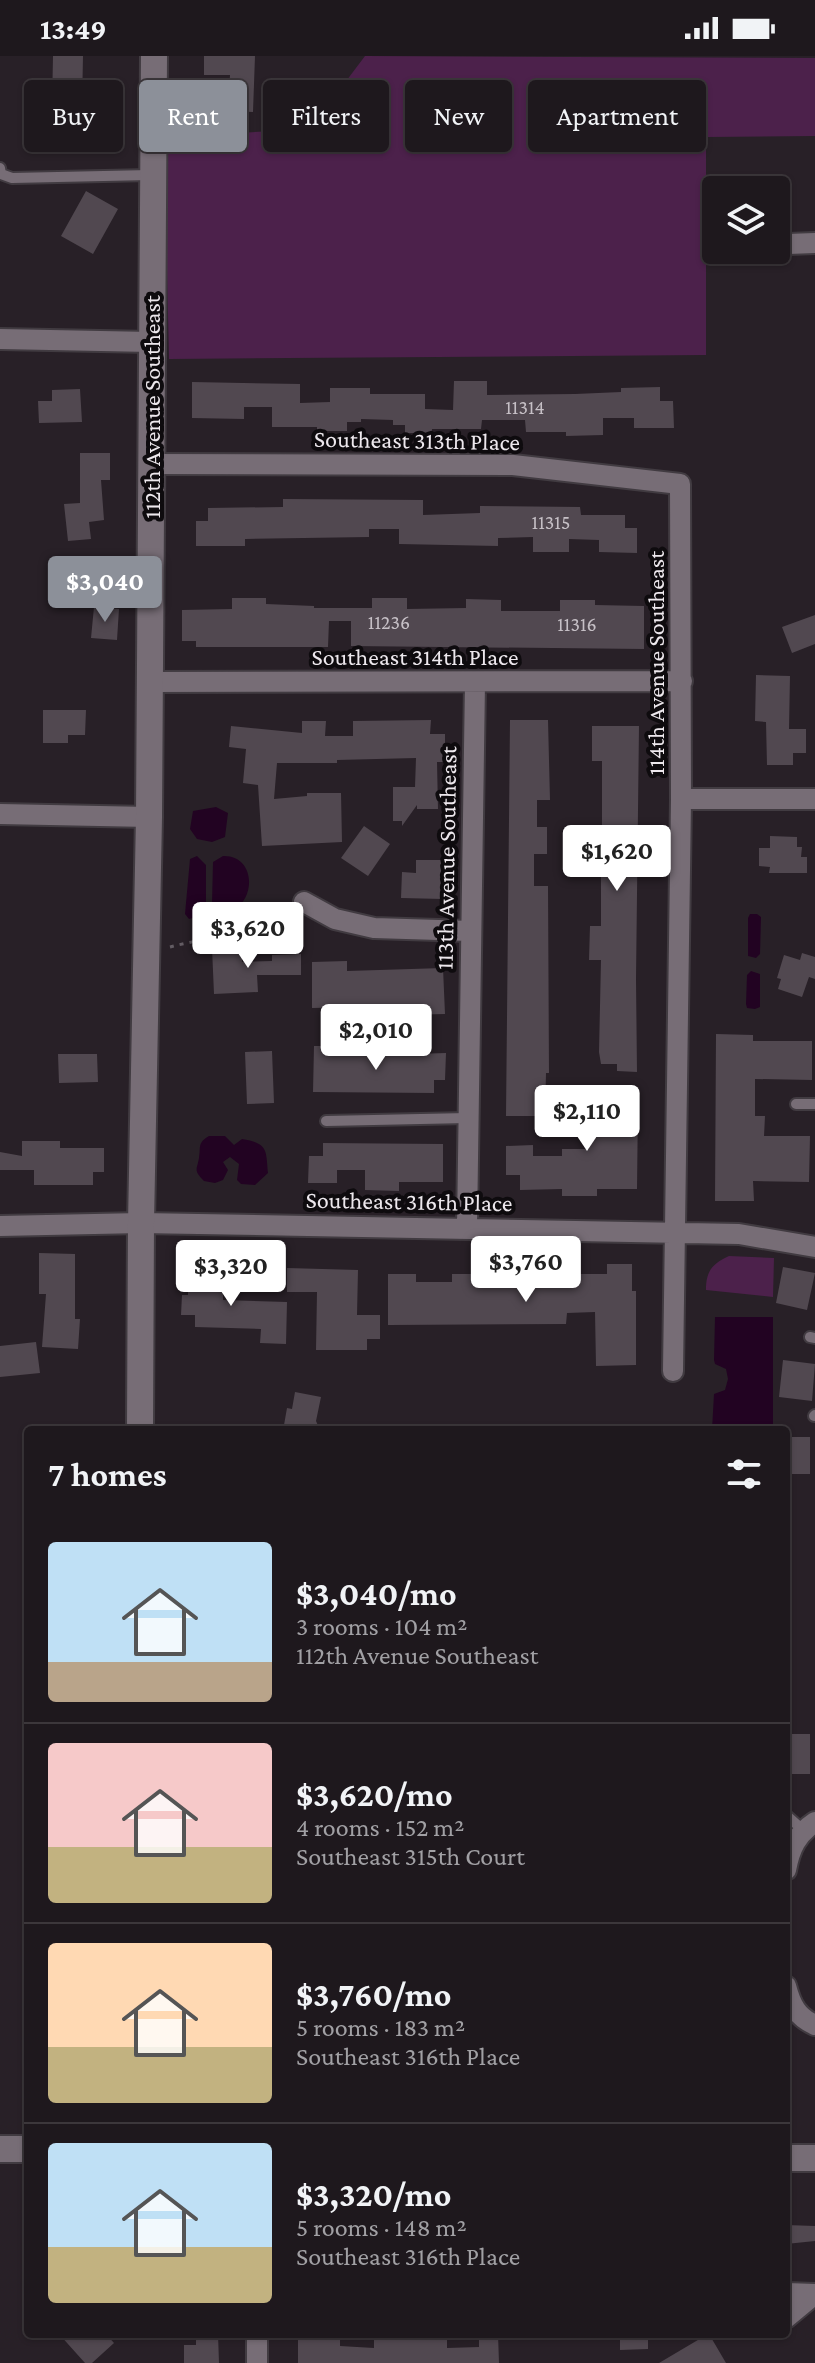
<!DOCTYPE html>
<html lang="en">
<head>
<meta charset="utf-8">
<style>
	body { margin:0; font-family:"Crimson Pro",serif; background:#2b252a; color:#f1f3f6; height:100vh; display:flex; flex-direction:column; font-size:30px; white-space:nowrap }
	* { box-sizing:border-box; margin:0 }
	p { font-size:26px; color:#a1a0a4 }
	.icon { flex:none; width:44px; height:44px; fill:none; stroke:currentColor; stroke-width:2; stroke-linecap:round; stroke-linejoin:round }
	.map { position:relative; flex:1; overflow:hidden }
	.details { position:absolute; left:24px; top:1370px; width:766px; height:912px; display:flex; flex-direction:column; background:#1e181d; border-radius:8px; box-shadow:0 2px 6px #0004,0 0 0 2px #3c373b }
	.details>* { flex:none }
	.guide { position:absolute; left:24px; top:24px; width:768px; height:72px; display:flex; gap:16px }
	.fabs { position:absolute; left:702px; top:120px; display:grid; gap:16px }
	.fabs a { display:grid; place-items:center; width:88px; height:88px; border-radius:8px; background:#1e181d; box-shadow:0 2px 6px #0004,0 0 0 2px #3c373b; font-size:40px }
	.price { position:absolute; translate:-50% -68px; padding:0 18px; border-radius:8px; background:#fff; color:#222; font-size:26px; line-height:52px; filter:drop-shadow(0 2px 4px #0008) }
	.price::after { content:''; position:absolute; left:50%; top:48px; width:24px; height:18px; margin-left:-12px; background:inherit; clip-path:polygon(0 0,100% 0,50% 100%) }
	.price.current { background:#8c9099; color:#fff }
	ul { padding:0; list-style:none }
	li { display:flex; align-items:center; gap:24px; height:200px; padding:0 24px }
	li+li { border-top:2px solid #3c373b }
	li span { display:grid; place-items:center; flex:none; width:224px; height:160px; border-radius:8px; color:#555 }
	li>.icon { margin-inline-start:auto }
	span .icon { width:96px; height:96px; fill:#fffc; stroke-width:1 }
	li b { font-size:34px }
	h2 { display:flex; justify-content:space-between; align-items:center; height:96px; padding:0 24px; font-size:34px }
	.pill { padding:0 28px; border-radius:8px; background:#1e181d; box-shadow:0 2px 6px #0004,0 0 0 2px #3c373b; font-size:28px; line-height:72px }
	.pill.current { background:#8c9099; color:#fff }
	.status { display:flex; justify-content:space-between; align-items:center; height:56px; padding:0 40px; background:#1e181d; direction:ltr }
	.status svg { height:22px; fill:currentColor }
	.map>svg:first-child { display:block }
	.green { fill:#4c214b }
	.water { fill:#220322 }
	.building { fill:#514850 }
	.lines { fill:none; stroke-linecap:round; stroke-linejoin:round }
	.service-casing { stroke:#413b41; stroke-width:14 }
	.minor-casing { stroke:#413b41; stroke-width:24 }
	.tertiary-casing { stroke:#413b41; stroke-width:30 }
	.path { stroke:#635c63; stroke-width:3; stroke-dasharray:4 6; stroke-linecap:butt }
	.service { stroke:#776d76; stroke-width:10 }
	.minor { stroke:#776d76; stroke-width:20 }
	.tertiary { stroke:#776d76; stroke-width:26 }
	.labels { text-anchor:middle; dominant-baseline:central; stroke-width:8; stroke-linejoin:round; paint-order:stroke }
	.number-label { font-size:20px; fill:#c6c0c6 }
	.street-label { font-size:24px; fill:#ede8ed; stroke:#0e0b0e }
</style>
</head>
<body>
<div class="status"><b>13:49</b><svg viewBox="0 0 49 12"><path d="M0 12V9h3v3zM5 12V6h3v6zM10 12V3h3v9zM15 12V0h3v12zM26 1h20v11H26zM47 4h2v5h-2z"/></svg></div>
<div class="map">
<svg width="815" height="2307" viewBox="0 0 815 2307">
	<rect width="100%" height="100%" fill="#282027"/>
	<path class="green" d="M365,0L815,2V80L706,81V299L169,303L164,81L310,73Z
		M729,1200L774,1202L773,1241L706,1234C706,1215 712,1208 729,1200Z"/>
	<path class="water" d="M216,751L228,757L225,781L212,786L197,783L190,773L193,755Z
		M197,800L206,809V858L189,863L185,858L190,803Z
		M223,800C254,799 257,840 234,854L212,848L213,806Z
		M750,858H757L761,861L760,898L756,902L748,900V862Z
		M751,915L760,918V951L755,953L747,952L746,948L747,919Z
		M209,1080H225L234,1089L242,1083C268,1087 266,1094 268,1117L255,1129L241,1128L237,1124L239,1108L230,1101L223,1106L228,1114L223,1124L215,1127L204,1125C193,1114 197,1114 199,1102C201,1091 197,1087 209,1080Z
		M715,1261H773V1374H712L714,1338L725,1334L728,1323L726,1313L715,1308L714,1304Z"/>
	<path class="building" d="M53,0H83L82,50H52Z
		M204,0H255L253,56L228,55L230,19H204Z
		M86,135L118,153L93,198L61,180Z
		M454,325H487V339L575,338L621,336V332L660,331V345H673L674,372H634V362H603V379L566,380V376H526L525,364H482L481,373H432V377H405V369H393V364L361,363V366H347V375H317V371H272V351H244V363L192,362V326L300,328V347L330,346V332H370V338H425V353L453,354Z
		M80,333L82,366L39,367L38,345H52V334Z
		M80,397H110V424H101L104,464L89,466L91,483L68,485L64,448L80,447Z
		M283,443L423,444V459L480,457V450L580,451L581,459H625V472H637V497L599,496V484L569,483V496H533V481L498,482V490L399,488V473H369V481L245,483V490H196V465H208V452L283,451Z
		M232,542H266V548L314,550V552H372V542H407V553L466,552V543L501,544V555H560V544H595V549L644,550V593L351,590V565H329L328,591H196V585H182V554L232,553Z
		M94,551L119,553L117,584L91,582Z
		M815,559V588L792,597L782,571Z
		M756,619L790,620L789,673H806V697H793V709H767L766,666L755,665Z
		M43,654H86L85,679H68V687H43Z
		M431,664L430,678H445V706H437L438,753H417V749L402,770V765H393V731H415L416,702L337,704V707H277L274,743L307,740V737H341L342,786L262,790L258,729L243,727L246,693L229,691L231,670L302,677V665H326L325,680H353V665Z
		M510,664H548L550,744H537V771H547V798H534V830H548L549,1017H546L545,1060H506Z
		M592,670H639L636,923L637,1016L617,1015V1008H601L599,996L601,904H589L590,870H601V811H591V782H600L602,778V705H592Z
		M364,770L390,788L368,820L341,802Z
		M770,780L797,781V791H802L801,801H807V817H769L770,811L759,810V792H770Z
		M416,804H444L443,843L401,842L402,816L416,817Z
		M242,891V906L272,905V899L301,898V919H257L258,936L214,938L212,892Z
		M802,897L815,901V923L809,921L802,941L778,933L781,923L777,922L784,899L800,904Z
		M347,905V915L443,912L445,958L365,960L364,951L312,952V906Z
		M716,978L753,979V985H812V1024L755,1023V1060H765L764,1080H810L809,1126L753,1125L754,1145H715Z
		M314,990H349V1000L446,997L445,1024H434V1037L313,1036Z
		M272,995L274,1047L247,1048L245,996Z
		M58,998H97L98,1026L59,1027Z
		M625,1035V1047H638L637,1133H597V1140H562V1133L520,1134V1119H506V1090L533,1089V1100H562V1093H589L588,1036Z
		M22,1085H60V1092H104V1116H93V1129H34V1114H0V1096L22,1100Z
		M323,1087L443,1088V1126H399V1135L365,1134V1114H337V1127H308L309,1100H323Z
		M39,1197L75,1198V1263H80L78,1293L42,1291L46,1238H39Z
		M607,1208H632V1235H636V1309L596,1310L595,1256L567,1257L566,1268L388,1269V1218H416V1226H452V1218H607Z
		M188,1210H216V1217L223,1218V1244L287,1246L286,1288L260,1287L261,1273L195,1271V1259H181L182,1239H188Z
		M783,1211L815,1217L807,1254L776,1247Z
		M287,1212L358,1214L357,1259H380V1283H367V1294H316L317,1236H287Z
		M36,1286L40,1317L0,1321V1290Z
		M783,1304L815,1308L812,1345L779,1341Z
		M295,1336L321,1341L316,1365L320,1374H293L291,1370L284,1369L287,1352L292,1353Z
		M786,1381H810V1418H786Z
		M786,1678H810V1718H786Z
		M786,2169L815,2170V2185L786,2188Z
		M59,2278H106L114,2287L92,2307H85Z
		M196,2278H218L219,2307H184V2289H196Z
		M340,2278V2290L374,2292V2278H394V2284L427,2283V2278H447V2292L479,2291V2278H498L499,2307H298V2279Z
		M620,2278H648V2293L620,2294Z
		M709,2278L726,2307H659L708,2278Z"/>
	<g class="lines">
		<defs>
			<path id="service" d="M0,112L1,118L12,122L150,119
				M796,1048H815
				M326,1065L468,1062
				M810,1281L815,1282
				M814,1360L815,1359
				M786,1759L803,1774"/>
			<path id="minor" d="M788,188L815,187
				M0,283L151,286
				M151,408L513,409L680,428L681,743L673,1315
				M149,626L682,625
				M681,743H815
				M0,758L149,761
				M304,846L335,863L374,872L471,875
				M0,1170L141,1167L739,1178L815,1191
				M467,1171L475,626
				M786,1814C790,1792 797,1778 815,1766
				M786,1930C791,1949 797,1961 815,1969
				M786,2237L815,2238
				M786,2262L815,2238
				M257,2278V2307"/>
			<path id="tertiary" d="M140,1374L141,1167L149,761L154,0
				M0,2093H28
				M786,2102H815"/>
		</defs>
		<use href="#service" class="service-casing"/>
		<use href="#minor" class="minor-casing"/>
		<use href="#tertiary" class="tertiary-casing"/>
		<path class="path" d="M170,891C196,884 227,881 252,868C265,861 269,850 284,848"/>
		<use href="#service" class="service"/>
		<use href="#minor" class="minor"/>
		<use href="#tertiary" class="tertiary"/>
	</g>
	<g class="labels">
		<g class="number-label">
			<text x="525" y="351">11314</text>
			<text x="551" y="466">11315</text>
			<text x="389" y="566">11236</text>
			<text x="577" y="568">11316</text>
		</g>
		<g class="street-label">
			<text transform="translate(151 351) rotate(-90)">112th Avenue Southeast</text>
			<text transform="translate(417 384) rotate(1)">Southeast 313th Place</text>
			<text x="415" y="600">Southeast 314th Place</text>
			<text transform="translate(655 607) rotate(-90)">114th Avenue Southeast</text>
			<text transform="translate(446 802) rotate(-89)">113th Avenue Southeast</text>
			<text transform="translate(409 1145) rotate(1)">Southeast 316th Place</text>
		</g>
	</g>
</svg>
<div class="fabs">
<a><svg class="icon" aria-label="layers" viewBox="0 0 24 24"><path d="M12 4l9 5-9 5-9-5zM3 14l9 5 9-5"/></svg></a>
</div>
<b class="price current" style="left:105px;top:568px">$3,040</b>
<b class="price" style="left:617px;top:837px">$1,620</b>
<b class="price" style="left:248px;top:914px">$3,620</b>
<b class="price" style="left:376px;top:1016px">$2,010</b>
<b class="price" style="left:587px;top:1097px">$2,110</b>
<b class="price" style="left:526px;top:1248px">$3,760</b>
<b class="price" style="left:231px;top:1252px">$3,320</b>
<div class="guide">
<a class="pill">Buy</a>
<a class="pill current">Rent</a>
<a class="pill">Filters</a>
<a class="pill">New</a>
<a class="pill">Apartment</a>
</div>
<section class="details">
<h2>7 homes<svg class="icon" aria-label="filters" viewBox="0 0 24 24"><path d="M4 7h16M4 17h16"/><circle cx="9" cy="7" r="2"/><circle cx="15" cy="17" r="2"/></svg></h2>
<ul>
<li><span style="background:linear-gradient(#bfe0f5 75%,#b9a48a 0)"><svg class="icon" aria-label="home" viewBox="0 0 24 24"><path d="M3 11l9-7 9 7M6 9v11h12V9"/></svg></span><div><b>$3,040/mo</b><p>3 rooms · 104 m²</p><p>112th Avenue Southeast</p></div></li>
<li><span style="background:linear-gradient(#f6c9c9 65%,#c2b280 0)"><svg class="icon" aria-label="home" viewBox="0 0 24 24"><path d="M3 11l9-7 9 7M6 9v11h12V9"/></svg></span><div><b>$3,620/mo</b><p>4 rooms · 152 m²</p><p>Southeast 315th Court</p></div></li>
<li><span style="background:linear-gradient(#ffd9b3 65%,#c2b280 0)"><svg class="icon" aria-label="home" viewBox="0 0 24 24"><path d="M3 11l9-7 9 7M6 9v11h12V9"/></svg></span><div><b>$3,760/mo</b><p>5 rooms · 183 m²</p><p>Southeast 316th Place</p></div></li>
<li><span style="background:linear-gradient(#bfe0f5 65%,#c2b280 0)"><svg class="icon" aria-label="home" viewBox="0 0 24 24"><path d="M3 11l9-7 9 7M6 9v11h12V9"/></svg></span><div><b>$3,320/mo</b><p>5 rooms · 148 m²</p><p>Southeast 316th Place</p></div></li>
</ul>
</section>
</div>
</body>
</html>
